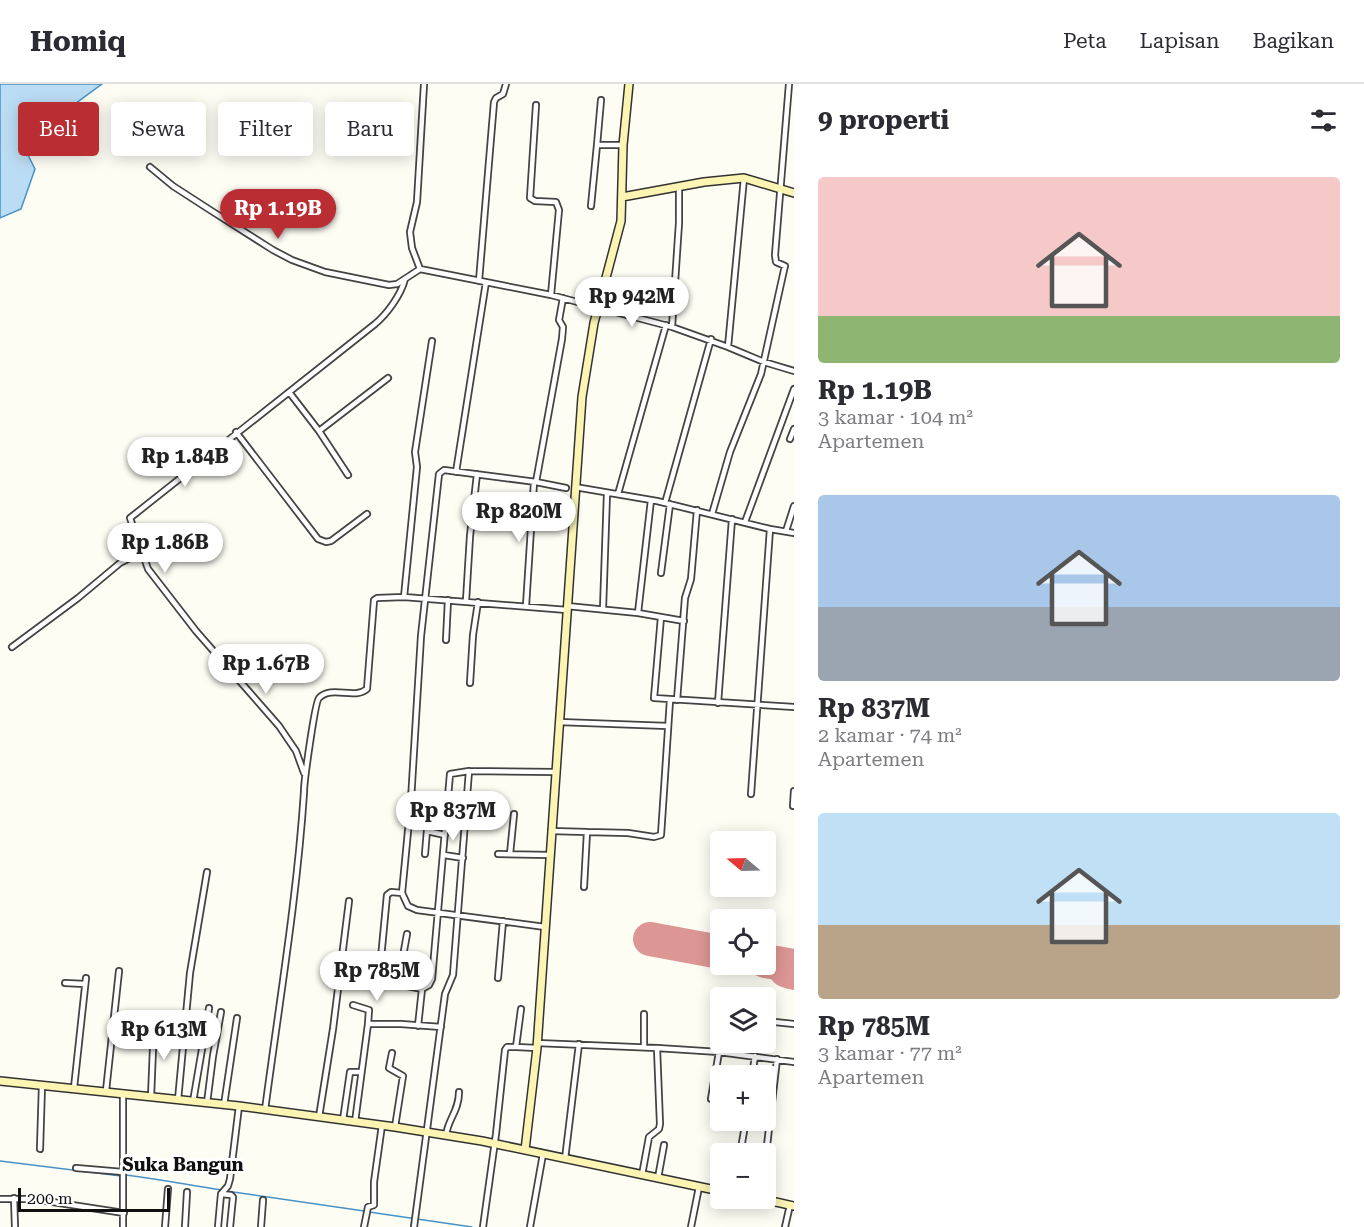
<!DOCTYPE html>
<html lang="id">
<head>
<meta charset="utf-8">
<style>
	body { margin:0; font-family:"Roboto Serif",serif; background:#f7f7f7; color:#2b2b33; height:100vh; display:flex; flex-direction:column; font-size:22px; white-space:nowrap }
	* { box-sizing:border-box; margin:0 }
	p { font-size:20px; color:#7c7c81 }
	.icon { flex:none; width:33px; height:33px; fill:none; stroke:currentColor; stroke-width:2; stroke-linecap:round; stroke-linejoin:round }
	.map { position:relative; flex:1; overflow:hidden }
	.drawer { display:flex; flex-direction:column; background:#fff; width:570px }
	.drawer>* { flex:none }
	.banner { position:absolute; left:18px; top:18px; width:570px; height:54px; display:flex; gap:12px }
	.needle { width:39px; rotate:289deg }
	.buttons { position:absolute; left:710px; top:747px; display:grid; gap:12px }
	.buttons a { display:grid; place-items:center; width:66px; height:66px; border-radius:6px; background:#fff; box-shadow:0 3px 15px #0003; font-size:30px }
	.scale { position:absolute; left:18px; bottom:15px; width:152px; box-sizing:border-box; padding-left:6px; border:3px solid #101010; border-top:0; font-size:16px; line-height:21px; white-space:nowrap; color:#101010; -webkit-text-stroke:4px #fff; paint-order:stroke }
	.price { position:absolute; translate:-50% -51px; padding:0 14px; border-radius:21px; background:#fff; color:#222; font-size:20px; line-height:39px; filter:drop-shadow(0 2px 3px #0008) }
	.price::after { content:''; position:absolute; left:50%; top:36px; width:18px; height:14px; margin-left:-9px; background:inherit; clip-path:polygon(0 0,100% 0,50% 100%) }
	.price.on { background:#ba2e33; color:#fff }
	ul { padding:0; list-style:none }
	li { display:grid; align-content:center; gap:12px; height:318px; padding:0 24px }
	li span { display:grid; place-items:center; height:186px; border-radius:6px; color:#555 }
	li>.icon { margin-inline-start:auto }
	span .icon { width:108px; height:108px; fill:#fffc; stroke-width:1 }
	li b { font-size:26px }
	h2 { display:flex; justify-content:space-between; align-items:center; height:72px; padding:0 24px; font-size:26px }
	.tag { padding:0 21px; border-radius:6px; background:#fff; box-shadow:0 3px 15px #0003; font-size:21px; line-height:54px }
	.tag.on { background:#ba2e33; color:#fff }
	header { display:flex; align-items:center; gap:36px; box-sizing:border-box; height:84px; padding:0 30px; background:#fff; border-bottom:2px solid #e1e1e2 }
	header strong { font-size:28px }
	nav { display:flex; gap:33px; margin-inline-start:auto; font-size:21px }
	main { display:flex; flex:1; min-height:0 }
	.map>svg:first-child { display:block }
	.water { fill:#bbddf3; stroke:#4691c7; stroke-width:1.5 }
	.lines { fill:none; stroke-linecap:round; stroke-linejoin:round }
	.stream { stroke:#4691c7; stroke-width:1.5 }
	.taxiway { stroke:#dc9694; stroke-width:14 }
	.runway { stroke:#dc9694; stroke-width:34 }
	.street-casing { stroke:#434343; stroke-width:8 }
	.secondary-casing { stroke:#323232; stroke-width:10 }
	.street { stroke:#fff; stroke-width:4.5 }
	.secondary { stroke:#fbf4b3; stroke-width:7 }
	.labels { text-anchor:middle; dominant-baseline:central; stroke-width:6; stroke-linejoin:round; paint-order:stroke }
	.quarter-label { font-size:18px; font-weight:bold; fill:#101010; stroke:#fff }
</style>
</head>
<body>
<header>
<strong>Homiq</strong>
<nav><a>Peta</a><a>Lapisan</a><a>Bagikan</a></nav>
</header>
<main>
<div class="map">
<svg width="794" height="1143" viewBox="0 0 794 1143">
	<rect width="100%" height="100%" fill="#fefdf4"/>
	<path class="water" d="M0,0H102L22,59L35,85L21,125L0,134Z"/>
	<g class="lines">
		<path class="stream" d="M0,1077L121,1092
			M126,1091C158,1095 189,1101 222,1106
			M226,1107L364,1127
			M369,1128L472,1143
			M411,1143L412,1136"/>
		<path class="taxiway" d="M780,880L775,884C776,896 784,897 794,899"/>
		<path class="runway" d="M650,855L720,868
			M765,877L794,882"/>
		<defs>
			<path id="street" d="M601,16L597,61H623
				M536,21L530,114L535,117L556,118L559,126L551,211
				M150,83L173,102L207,124L273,166L292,176L325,188L389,201L397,200L420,185L551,211L672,243
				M679,102V139L672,243L728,263L744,94
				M591,122L597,61
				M420,185L412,164L410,148L417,118L424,0
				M479,197L494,18L496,14L503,10L506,0
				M728,263L764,278L794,287
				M289,308L319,347L348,391
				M319,347L388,294
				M236,348L318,455L326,458L331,457L367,430
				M790,355L794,345
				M456,388L486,198
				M536,398L562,255L563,243L559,236L563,214
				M575,403L657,417L770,445
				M618,410L666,241
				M665,419L711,255
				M712,430L730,368L761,290L784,186L785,182L776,178L775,171L789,0
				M745,438L794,305
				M786,447L794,422
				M661,489L670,420
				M404,513L417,383L415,368L432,257
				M466,517L470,452L477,390
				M526,522L534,398
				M567,522L638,529L684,537
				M603,525L607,409
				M638,529L651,416
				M661,533L654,614L794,623
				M446,556L448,516
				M12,563L78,514L120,479L130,474L143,473
				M470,599L473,551L478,518
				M677,616L685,514L691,495L697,426
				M718,619L732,435
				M559,638L668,642
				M304,689L296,667L279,642L196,547L148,485L130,434L375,240C387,230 401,211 405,195
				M751,710L770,445L794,449
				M793,722L794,707
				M427,747L445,751
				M551,747L587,748L584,803
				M587,748L628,749L654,753L661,751L670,616
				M425,770L428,734
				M498,770L550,771
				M510,770L514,730
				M444,771L463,774
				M545,843L417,826L408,822L402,809L411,716L421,552L439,390L444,386L536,398L566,404
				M407,850L398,900L422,905
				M381,874L387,811L391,808L402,809
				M498,894L503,837
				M65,899L85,900
				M353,921L369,926L368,940
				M644,930V963
				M765,937L794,940
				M418,942L422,905L429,901L432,895L450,690L469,687L555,688
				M537,959L657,964L660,1040L659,1045L649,1053L642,1091
				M516,963L537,964
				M657,964L719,968L794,978
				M392,969L389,984L403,992L395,1043
				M752,992L755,972
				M74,1004L86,894
				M106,1007L119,887
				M151,1013L154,940
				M711,1015L719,968
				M178,1016L190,889L207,788
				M193,1018L209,924
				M207,1019L213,972L221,928
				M224,1021L237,934
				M265,1026C279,920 297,814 304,708C304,697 315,618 319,614C332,601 354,616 367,605L374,516L377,514L404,513L567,526
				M319,1033L333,945L349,817
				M343,1036L350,988H361
				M355,1038L368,940H401L441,943
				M446,1051C448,1035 459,1027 459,1008
				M40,1065L42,1001
				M740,1070L746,1036
				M565,1075L579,960
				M765,1079L777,975
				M76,1084L123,1088
				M658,1094L664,1061
				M221,1110L231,1111L233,1113L230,1143
				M14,1114L15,1143
				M0,1115H33L124,1129
				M123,1143V1009
				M165,1143L168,1105
				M185,1143L187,1108
				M218,1143L221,1110L228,1102L230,1095L239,1022
				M261,1143L263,1116
				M364,1143L368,1123L374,1121V1098L382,1041
				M414,1143L445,910L453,891L469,687
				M483,1143L496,1050L505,966L507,963H516L521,925
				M530,1143L543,1070
				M691,1143L699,1103
				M785,1143L790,1121"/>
			<path id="secondary" d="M622,113L704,98L744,94L794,109
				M0,997L239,1022L395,1043L482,1057L720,1107
				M525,1066L537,964L582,313L594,239L621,137L623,61L629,0
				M758,1114L794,1122"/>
		</defs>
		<use href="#street" class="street-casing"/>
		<use href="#secondary" class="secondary-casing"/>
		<use href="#street" class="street"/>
		<use href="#secondary" class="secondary"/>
	</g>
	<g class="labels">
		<g class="quarter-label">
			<text x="183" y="1080">Suka Bangun</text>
		</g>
	</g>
</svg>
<div class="buttons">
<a><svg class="needle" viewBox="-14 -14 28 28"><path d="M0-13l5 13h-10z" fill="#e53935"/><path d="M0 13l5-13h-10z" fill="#7c7c81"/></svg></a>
<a><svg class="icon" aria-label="locate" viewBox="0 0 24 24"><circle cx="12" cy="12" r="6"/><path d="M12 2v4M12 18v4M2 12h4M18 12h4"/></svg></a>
<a><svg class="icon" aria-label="layers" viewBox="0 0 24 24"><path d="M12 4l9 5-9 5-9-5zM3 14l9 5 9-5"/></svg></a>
<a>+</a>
<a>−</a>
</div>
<div class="scale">200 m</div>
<b class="price on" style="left:278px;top:156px">Rp 1.19B</b>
<b class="price" style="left:632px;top:244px">Rp 942M</b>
<b class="price" style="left:185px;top:404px">Rp 1.84B</b>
<b class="price" style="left:519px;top:459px">Rp 820M</b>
<b class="price" style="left:165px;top:490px">Rp 1.86B</b>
<b class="price" style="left:266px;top:611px">Rp 1.67B</b>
<b class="price" style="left:453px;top:758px">Rp 837M</b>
<b class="price" style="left:377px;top:918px">Rp 785M</b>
<b class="price" style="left:164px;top:977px">Rp 613M</b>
<div class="banner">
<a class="tag on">Beli</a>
<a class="tag">Sewa</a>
<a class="tag">Filter</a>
<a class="tag">Baru</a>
</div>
</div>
<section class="drawer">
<h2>9 properti<svg class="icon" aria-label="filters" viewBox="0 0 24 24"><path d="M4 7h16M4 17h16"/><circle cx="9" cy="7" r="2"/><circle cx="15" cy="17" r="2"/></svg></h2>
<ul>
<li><span style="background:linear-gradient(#f6c9c9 75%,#8fb573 0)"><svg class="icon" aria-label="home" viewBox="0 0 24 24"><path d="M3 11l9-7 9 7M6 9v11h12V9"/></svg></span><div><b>Rp 1.19B</b><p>3 kamar · 104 m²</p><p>Apartemen</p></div></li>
<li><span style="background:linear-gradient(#a9c7e8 60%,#9aa5b1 0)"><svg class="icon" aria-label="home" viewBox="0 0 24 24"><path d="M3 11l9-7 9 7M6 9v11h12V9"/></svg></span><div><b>Rp 837M</b><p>2 kamar · 74 m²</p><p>Apartemen</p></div></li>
<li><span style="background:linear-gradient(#bfe0f5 60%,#b9a48a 0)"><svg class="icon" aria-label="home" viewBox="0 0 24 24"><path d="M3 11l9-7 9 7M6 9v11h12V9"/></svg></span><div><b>Rp 785M</b><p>3 kamar · 77 m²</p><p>Apartemen</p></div></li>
</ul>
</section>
</main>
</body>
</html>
